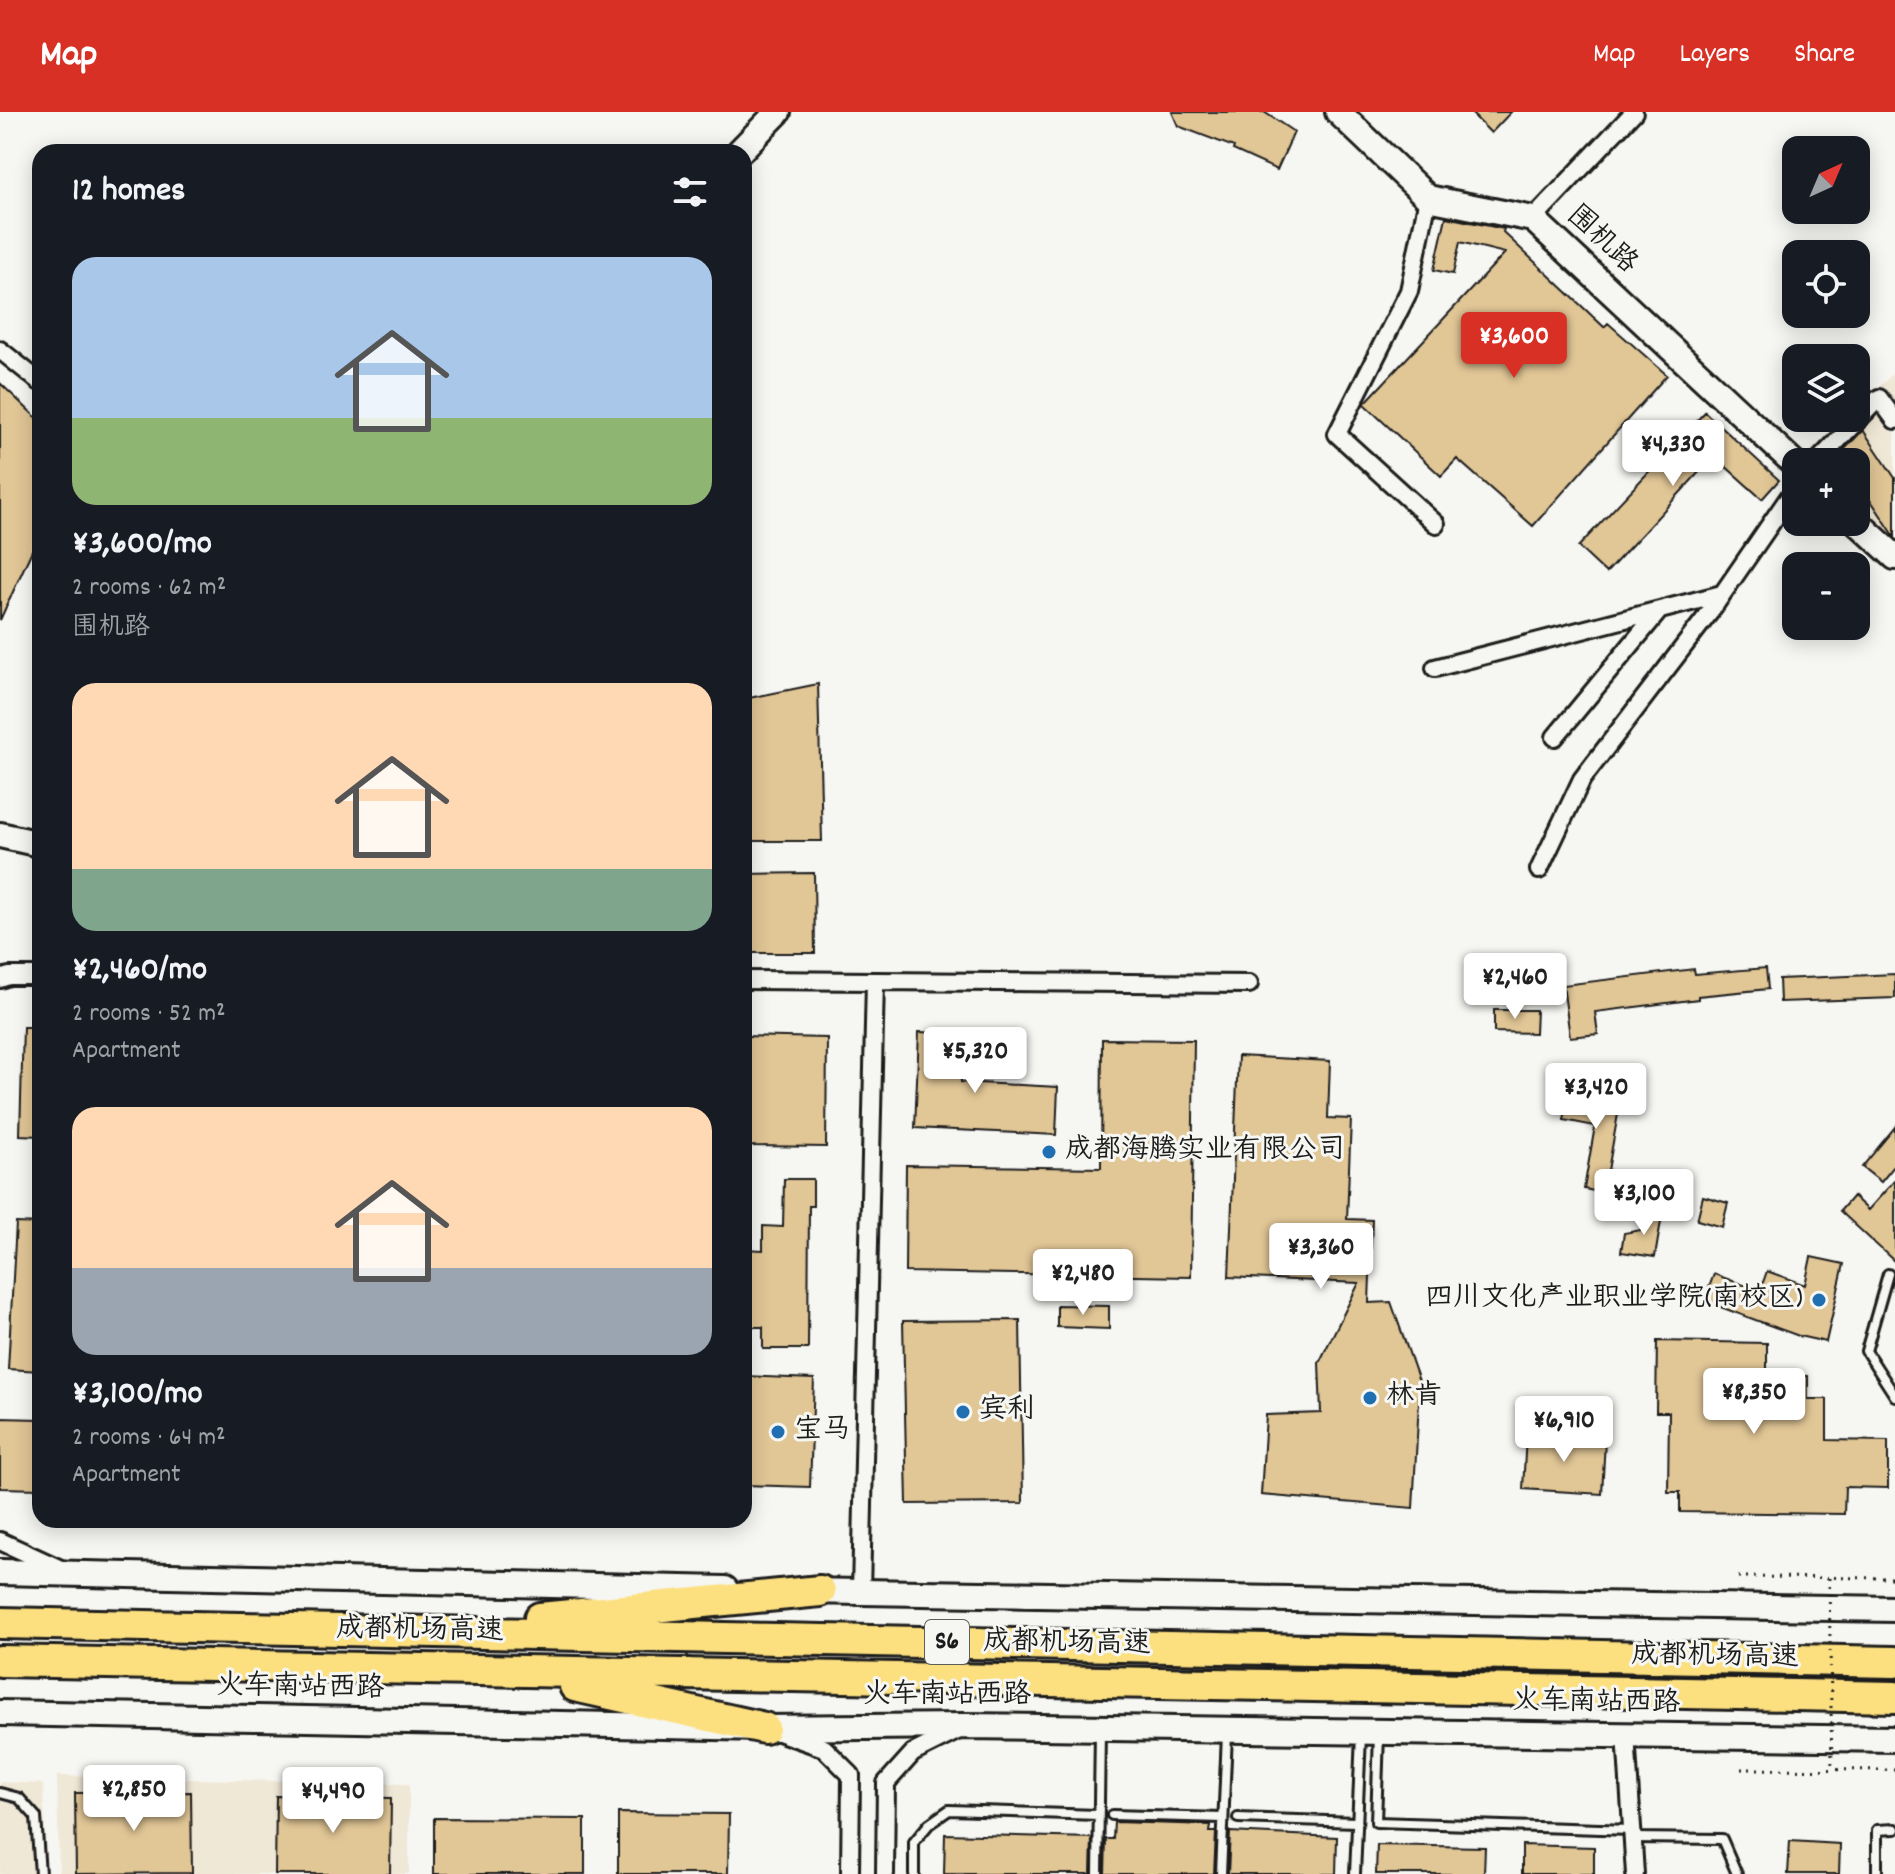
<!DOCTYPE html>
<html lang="en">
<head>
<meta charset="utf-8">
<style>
	body { margin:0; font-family:Dekko,"LXGW WenKai TC",sans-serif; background:#20242c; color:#f1f3f6; height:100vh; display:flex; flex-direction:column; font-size:30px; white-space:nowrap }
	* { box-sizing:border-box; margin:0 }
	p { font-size:26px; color:#9ea1a6 }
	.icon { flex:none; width:44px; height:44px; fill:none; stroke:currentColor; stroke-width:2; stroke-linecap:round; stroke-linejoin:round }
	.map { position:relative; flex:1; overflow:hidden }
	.details { position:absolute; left:32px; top:32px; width:720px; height:1384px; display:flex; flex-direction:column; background:#171b24; border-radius:24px; box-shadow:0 4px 20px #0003 }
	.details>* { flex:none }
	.needle { width:52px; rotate:44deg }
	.buttons { position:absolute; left:1782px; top:24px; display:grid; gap:16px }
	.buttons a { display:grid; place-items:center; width:88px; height:88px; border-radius:16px; background:#171b24; box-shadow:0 4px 20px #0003; font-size:40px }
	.price { position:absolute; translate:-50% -68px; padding:0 18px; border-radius:8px; background:#fff; color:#222; font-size:26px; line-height:52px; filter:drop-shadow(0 2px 4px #0008) }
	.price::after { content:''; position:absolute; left:50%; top:48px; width:24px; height:18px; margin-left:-12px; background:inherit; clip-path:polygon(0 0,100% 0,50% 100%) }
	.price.current { background:#d93025; color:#fff }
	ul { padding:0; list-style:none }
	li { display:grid; align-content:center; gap:16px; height:424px; padding:0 40px }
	li span { display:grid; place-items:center; height:248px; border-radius:24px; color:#555 }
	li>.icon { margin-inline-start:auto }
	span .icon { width:144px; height:144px; fill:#fffc; stroke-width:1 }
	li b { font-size:34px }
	h2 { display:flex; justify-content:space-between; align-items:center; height:96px; padding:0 40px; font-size:34px }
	header { display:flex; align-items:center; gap:48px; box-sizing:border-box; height:112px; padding:0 40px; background:#d93025; color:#fff }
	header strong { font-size:38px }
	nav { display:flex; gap:44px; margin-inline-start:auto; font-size:28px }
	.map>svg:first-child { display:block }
	.built { fill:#f0e8d6 }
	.building { fill:#e1c696; stroke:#1c1c1c; stroke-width:2 }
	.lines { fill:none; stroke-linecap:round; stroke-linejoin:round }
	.lane-casing { stroke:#1c1c1c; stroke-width:14 }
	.street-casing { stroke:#1c1c1c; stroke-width:22 }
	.secondary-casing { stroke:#1c1c1c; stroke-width:30 }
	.highway-casing { stroke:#1c1c1c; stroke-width:36 }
	.path { stroke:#1c1c1c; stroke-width:3; stroke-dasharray:2 6; stroke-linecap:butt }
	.lane { stroke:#f6f6f2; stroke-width:8 }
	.street { stroke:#f6f6f2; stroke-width:16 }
	.secondary { stroke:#f6f6f2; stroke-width:24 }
	.highway { stroke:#fce080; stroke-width:30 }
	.path-bridge { stroke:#1c1c1c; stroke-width:3; stroke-dasharray:2 6; stroke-linecap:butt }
	.poi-dot { fill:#1f6fb2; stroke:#f6f6f2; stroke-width:3 }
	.labels { text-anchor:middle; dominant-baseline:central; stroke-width:6; stroke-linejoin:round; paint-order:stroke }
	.shield { fill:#f6f6f2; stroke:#5d5d5c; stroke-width:2 }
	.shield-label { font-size:26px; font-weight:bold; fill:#1c1c1c }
	.street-label { font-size:28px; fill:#1c1c1c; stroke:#f6f6f2 }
	.poi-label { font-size:28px; fill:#1c1c1c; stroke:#f6f6f2; text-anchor:start }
</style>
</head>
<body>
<header>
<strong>Map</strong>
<nav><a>Map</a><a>Layers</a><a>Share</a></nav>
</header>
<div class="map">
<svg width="1895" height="1762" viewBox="0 0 1895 1762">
	<rect width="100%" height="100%" fill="#f6f6f2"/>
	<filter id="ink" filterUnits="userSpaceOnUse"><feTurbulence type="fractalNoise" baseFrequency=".0125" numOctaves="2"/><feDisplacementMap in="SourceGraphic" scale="16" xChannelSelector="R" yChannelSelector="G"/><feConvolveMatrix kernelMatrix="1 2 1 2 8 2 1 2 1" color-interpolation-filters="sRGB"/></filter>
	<g filter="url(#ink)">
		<path class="built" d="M1895,260V426L1856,389V350H1815L1807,342L1846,306H1856V296Z
			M57,1664L409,1672V1762H59Z
			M0,1670L43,1672L47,1762H0Z"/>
		<path class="building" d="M1172,0H1264L1294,20L1277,58L1233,38L1234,35L1178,14Z
			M1470,0H1511L1491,21Z
			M1446,105L1504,117L1503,120L1604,215L1608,211L1667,263L1533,414L1457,347L1441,364L1364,292L1505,141L1460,130L1453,162L1434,158Z
			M0,271L40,309V421L0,508Z
			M1705,300L1779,368L1762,387L1714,344L1606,461L1578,435Z
			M1863,318L1895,366V425L1856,366V350H1846L1840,342Z
			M818,572L822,729H744V587Z
			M814,761L815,841H744V762Z
			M1766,856L1768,877L1698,884V887L1595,900L1598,922L1570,925L1563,873L1694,857L1695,862Z
			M1895,862V886L1780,890L1779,867Z
			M1494,898H1536L1535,921L1494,920Z
			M23,915H40V1024L20,1023Z
			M919,920L963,922L961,970L1058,975L1056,1023L915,1016Z
			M744,924L827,926L826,1035L744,1034Z
			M1102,927L1194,928L1191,1165L905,1160L906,1053L1101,1056Z
			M1238,944L1330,949L1328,1006L1351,1007L1347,1107L1372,1108L1369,1191L1391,1190L1420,1272L1413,1396L1261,1383L1266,1303L1321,1301L1319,1251L1359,1171L1229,1165Z
			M1570,976L1621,985L1604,1081L1584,1077L1595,1014L1564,1008Z
			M1895,1015V1053L1881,1070L1862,1055Z
			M784,1067H813V1094H809L808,1237H763V1215H744V1137L763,1138V1114L783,1115Z
			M1895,1068V1150L1840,1099L1853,1084L1868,1098Z
			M1703,1084L1728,1091L1722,1115L1697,1108Z
			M1644,1100L1662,1103L1655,1145L1621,1140L1624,1121L1641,1118Z
			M16,1111L40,1112V1259L8,1257Z
			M1811,1145L1844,1152L1826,1230L1799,1224L1704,1189L1714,1162L1760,1179L1767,1159L1805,1173Z
			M1057,1193L1109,1194V1217L1057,1215Z
			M1020,1208L1023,1391L907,1392L903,1209Z
			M1657,1229L1767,1231V1264H1808V1287H1827V1328L1888,1329V1376L1845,1375L1844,1402L1680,1400V1380H1668L1669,1300H1656Z
			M744,1264L814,1267L810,1375L744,1373Z
			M0,1306L40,1307V1377L0,1376Z
			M1526,1323L1605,1328L1602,1382L1523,1377Z
			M191,1680L192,1761L76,1762L75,1681Z
			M276,1684L391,1686L390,1762H275Z
			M618,1701L729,1702L728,1762H618Z
			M434,1706L585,1707V1762H434Z
			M1114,1710L1211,1713L1210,1720H1216L1214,1762H1105L1106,1727H1113Z
			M1230,1720L1337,1725L1336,1762H1228Z
			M945,1722L1092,1726L1091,1762H944Z
			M1790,1729L1840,1732L1839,1762H1788Z
			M1377,1733L1485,1735L1484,1762H1376Z
			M1522,1733L1594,1735V1762H1522Z"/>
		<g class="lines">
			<defs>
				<path id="lane" d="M1888,1162L1866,1239L1895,1284
					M1379,1622L1376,1710L1631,1718
					M0,1681L19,1686L36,1705L40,1762
					M1112,1703L1223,1706
					M1238,1706L1356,1710
					M1632,1726L1722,1727L1737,1762
					M914,1762V1730L929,1712L949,1698L1098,1703
					M1098,1762L1100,1619
					M1221,1762L1227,1622
					M1355,1762L1361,1623
					M1877,1762V1718L1895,1717"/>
				<path id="street" d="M1428,86L1409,179L1337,322L1436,412
					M1533,107L1634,0
					M0,238L40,270
					M1817,350L1879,286L1895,308
					M1435,556L1722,482
					M1555,625L1659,499
					M1539,758L1582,667L1710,500L1796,375
					M0,867L9,864H40
					M744,868L1249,872
					M0,1429L63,1458
					M861,1480L875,869
					M781,1621L824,1636L851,1663L850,1762
					M1626,1622L1635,1762
					M885,1762L886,1671L913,1641L959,1618"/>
				<path id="secondary" d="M1338,0L1428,86L1533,107L1796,353
					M739,40L778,0
					M1856,409L1895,445
					M0,723L40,732
					M0,1460L725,1477
					M802,1479L1895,1497
					M0,1601L764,1616L965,1614L1895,1627"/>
				<path id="highway" d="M540,1506L820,1479
					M0,1511L1895,1550
					M0,1549L1895,1585
					M575,1574L764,1616"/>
			</defs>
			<use href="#lane" class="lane-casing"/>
			<use href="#street" class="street-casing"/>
			<use href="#secondary" class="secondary-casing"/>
			<use href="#highway" class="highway-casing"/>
			<path class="path" d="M1738,1465L1895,1466
				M1741,1657L1895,1658"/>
			<use href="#lane" class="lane"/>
			<use href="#street" class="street"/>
			<use href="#secondary" class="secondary"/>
			<use href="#highway" class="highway"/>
			<path class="path-bridge" d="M1829,1466L1832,1658"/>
		</g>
	</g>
	<g class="poi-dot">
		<circle cx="1049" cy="1040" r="8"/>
		<circle cx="1819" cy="1188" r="8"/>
		<circle cx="1370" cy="1286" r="8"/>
		<circle cx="963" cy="1300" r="8"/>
		<circle cx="778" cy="1320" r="8"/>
	</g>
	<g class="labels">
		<rect class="shield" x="925" y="1508" width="44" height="44" rx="6"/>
		<g class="shield-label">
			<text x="947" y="1530">S6</text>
		</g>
		<g class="street-label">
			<text transform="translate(1601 129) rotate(43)">围机路</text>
			<text transform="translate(420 1520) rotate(1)">成都机场高速</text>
			<text transform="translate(1067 1533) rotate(1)">成都机场高速</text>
			<text transform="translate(1715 1546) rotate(1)">成都机场高速</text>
			<text transform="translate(300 1577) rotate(1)">火车南站西路</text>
			<text x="947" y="1585">火车南站西路</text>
			<text transform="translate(1596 1592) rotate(1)">火车南站西路</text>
		</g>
		<g class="poi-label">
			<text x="1065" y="1040">成都海腾实业有限公司</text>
			<text x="1803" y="1188" text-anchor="end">四川文化产业职业学院(南校区)</text>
			<text x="1386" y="1286">林肯</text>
			<text x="979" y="1300">宾利</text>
			<text x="794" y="1320">宝马</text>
		</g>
	</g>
</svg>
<div class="buttons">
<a><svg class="needle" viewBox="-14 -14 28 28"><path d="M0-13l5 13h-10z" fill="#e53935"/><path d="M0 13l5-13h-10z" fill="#9ea1a6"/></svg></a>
<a><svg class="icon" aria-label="locate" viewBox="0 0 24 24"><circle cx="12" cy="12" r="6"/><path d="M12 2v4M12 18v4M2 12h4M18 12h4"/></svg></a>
<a><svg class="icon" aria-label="layers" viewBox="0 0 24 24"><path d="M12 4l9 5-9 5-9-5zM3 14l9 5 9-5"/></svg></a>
<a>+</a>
<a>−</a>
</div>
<b class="price current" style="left:1514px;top:268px">¥3,600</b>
<b class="price" style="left:1673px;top:376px">¥4,330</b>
<b class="price" style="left:1515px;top:909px">¥2,460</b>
<b class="price" style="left:975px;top:983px">¥5,320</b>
<b class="price" style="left:1596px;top:1019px">¥3,420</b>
<b class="price" style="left:1644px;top:1125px">¥3,100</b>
<b class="price" style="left:1321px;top:1179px">¥3,360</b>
<b class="price" style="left:1083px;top:1205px">¥2,480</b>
<b class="price" style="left:1754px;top:1324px">¥8,350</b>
<b class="price" style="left:1564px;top:1352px">¥6,910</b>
<b class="price" style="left:134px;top:1721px">¥2,850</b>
<b class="price" style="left:333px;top:1723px">¥4,490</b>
<section class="details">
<h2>12 homes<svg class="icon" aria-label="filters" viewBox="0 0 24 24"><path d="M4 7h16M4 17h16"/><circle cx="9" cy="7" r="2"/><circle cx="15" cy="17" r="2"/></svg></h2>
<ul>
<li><span style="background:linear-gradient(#a9c7e8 65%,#8fb573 0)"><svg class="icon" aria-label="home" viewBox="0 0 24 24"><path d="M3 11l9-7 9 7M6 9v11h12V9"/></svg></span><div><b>¥3,600/mo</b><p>2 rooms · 62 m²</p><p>围机路</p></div></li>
<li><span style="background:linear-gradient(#ffd9b3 75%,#7fa58c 0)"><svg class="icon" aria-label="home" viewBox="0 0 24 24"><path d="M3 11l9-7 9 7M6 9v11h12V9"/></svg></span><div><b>¥2,460/mo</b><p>2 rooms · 52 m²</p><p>Apartment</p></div></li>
<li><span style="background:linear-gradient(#ffd9b3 65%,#9aa5b1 0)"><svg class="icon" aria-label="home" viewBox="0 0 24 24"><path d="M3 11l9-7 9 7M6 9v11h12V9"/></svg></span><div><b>¥3,100/mo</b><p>2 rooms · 64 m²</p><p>Apartment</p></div></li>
</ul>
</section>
</div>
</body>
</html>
